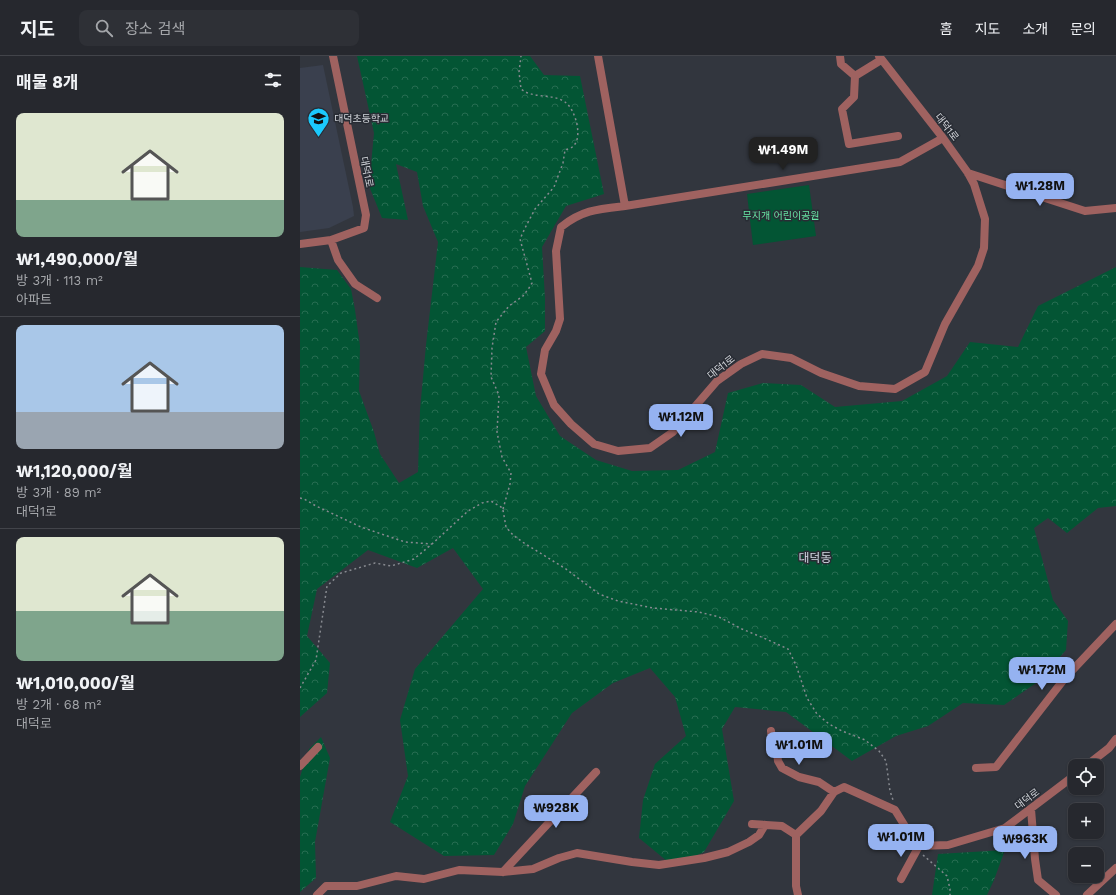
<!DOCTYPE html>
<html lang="ko">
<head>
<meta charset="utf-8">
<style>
	body { margin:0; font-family:"Work Sans","Noto Sans KR",sans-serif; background:#2e3036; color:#f1f3f6; height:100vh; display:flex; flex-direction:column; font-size:15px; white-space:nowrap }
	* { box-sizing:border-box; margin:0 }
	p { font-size:13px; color:#a4a6aa }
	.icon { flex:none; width:22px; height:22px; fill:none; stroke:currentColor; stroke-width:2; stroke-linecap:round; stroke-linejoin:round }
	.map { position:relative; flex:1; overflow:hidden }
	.side { display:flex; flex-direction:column; background:#26282e; width:300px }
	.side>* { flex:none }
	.buttons { position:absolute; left:768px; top:703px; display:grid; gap:8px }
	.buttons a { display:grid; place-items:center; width:36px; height:36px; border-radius:8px; background:#26282e; box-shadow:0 1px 3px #0004,0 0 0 1px #42444a; font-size:20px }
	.price { position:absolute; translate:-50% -34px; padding:0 9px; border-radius:8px; background:#95b2f1; color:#111; font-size:13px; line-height:26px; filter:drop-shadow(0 1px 2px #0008) }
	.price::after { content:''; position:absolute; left:50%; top:24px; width:12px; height:9px; margin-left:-6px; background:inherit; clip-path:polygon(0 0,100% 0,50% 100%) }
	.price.on { background:#222; color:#fff }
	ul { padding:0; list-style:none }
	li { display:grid; align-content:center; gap:8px; height:212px; padding:0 16px }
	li+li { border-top:1px solid #42444a }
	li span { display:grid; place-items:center; height:124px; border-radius:8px; color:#555 }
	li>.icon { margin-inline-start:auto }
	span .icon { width:72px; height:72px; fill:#fffc; stroke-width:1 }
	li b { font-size:17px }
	h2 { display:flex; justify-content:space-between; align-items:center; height:48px; padding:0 16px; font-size:17px }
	header { display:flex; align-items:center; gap:24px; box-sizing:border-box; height:56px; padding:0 20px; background:#26282e; border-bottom:1px solid #42444a }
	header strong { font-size:19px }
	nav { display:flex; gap:22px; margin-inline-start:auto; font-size:14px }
	.search { width:280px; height:36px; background:#2e3036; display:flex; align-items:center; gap:10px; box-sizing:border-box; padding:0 14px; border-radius:8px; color:#a4a6aa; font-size:15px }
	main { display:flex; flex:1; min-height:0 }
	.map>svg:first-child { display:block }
	.built { fill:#3a404e }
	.forest { fill:url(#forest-crowns) }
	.green { fill:#035534 }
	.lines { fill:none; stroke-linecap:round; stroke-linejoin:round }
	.path { stroke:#878a90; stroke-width:1.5; stroke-dasharray:2 3; stroke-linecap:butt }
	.street { stroke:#9f6260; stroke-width:8 }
	.labels { text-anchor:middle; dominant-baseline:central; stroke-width:3; stroke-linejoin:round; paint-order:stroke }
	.poi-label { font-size:10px; fill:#d3d6db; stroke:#282c34; text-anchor:start }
	.street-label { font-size:10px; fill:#d3d6db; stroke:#282c34 }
	.park-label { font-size:10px; fill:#68e7a6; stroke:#282c34 }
	.quarter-label { font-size:12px; fill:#d3d8e3; stroke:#282c34 }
</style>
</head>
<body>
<header>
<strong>지도</strong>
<div class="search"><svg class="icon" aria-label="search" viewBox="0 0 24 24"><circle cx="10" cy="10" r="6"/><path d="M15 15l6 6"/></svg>장소 검색</div>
<nav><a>홈</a><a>지도</a><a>소개</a><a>문의</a></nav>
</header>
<main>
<section class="side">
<h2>매물 8개<svg class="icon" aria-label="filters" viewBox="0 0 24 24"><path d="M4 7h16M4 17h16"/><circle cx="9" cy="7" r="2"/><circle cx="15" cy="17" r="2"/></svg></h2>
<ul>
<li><span style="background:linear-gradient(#dfe7d0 70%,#7fa58c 0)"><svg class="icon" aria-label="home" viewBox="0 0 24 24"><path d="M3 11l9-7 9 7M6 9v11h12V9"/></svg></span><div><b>₩1,490,000/월</b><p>방 3개 · 113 m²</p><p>아파트</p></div></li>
<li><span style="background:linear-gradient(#a9c7e8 70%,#9aa5b1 0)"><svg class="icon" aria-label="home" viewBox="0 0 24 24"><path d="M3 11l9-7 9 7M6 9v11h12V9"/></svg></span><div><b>₩1,120,000/월</b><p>방 3개 · 89 m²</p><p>대덕1로</p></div></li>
<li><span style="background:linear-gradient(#dfe7d0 60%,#7fa58c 0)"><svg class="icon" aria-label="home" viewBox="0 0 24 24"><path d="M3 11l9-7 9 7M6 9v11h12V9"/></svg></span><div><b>₩1,010,000/월</b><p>방 2개 · 68 m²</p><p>대덕로</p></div></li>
</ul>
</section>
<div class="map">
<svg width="816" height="839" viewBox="0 0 816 839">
	<defs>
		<pattern id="forest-crowns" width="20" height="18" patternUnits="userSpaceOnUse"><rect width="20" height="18" fill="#035534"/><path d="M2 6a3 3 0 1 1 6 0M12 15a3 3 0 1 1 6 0" fill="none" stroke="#276d51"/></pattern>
	</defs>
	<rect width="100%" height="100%" fill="#32363e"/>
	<path class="built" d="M23,9L53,151L54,160L29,172L0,176V12Z"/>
	<path class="forest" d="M57,0H230L244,19L280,20L304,138L266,150L242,191L245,242V275L226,291L236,340L260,380L296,404L332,415L378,414L415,396L428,337L463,327L501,329L535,351L602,345L647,320L670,286L718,291L738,250L816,211V450L798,452L767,477L748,462L734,472L753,544L768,565L766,594L739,625L704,649L663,647L628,670L596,680L552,705L486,656L435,651L422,673L434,745L404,796L373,810L339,782L343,744L355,708L386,680L375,641L350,612L313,627L272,657L225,730L213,768L194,799L144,800L90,766L108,720L100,664L115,613L183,533L153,492L117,512L68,494L17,533L7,580L30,607L27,637L0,661V211L37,214L51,233L55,254L60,290L59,335L74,376L80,398L99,427L118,416L120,354L126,289L138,186L123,150L117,116L96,108L108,164L82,162L69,130L74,77Z
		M21,681L30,702L15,786L16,822L0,836V721L9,693Z
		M705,794L694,824L687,839H632L638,798Z"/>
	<path class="green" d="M509,129L516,180L453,189L447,138Z"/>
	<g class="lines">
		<path class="path" d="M0,442L4,443L16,450L61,471L105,486L132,488
			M203,453L210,428L211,417L202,401L197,376L199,339L191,321L192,292L196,266L209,250L223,240L229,232L232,227L220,183L225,172L235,153L254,131L263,107L265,94C268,93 273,92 275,88C282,78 275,53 265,46C252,37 233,43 221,33L219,16L221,0
			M0,632L16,604L27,530L41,517L75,507L91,510L114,503L132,488L168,455L182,447L191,445L201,451L203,454L206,471L213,479L224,487L266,513L299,538L318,545L353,552L399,556L419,561L442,573L466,583L488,593L496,609L507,642L517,658L529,668L542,675L565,684L579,695L586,705L590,735L593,744
			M623,799L647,820L650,833V839"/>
		<path class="street" d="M298,0L325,150C298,153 282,154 261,171L256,195L260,263L256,275L245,294L241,318L254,349L271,368L294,388L318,395L350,392L373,376L417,325L441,308L462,298L491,302L521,317L559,330L595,333L625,316L645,268L678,210L684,192L685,163L674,128L668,117L643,82L579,0
			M540,0L541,8L555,20
			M581,4L555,20L554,41L542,53L549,88L598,80
			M668,117L785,155L816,152
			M325,150L600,106L643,82
			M31,184L38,204L55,228L77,242
			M0,188L31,184L64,172L66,159L33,0
			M471,675L473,691L477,696L478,705L482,712L499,721L519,726L534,736
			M0,710L18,691
			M786,710L809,692L816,683
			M676,712L696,711L765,622L816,568
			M731,753L735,803L738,824L756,839
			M452,768L482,770L496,779
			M203,816L296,716
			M601,823L619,790
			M17,839L26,830H57L96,820L124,823L159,814L203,816L233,813L259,802L277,797L332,806L359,809L404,802L428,796L449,786L459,779L465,769
			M498,839L496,830V779L521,755L534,736L544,731L595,754L611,780L619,790L648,789L705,772L775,719
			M787,839L816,812"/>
	</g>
	<defs>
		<symbol id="school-pin" viewBox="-11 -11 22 30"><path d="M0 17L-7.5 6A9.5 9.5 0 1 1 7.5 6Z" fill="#1bc9fc" stroke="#282c34"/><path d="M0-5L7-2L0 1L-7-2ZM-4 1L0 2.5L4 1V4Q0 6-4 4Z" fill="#111"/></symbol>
	</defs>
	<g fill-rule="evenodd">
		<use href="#school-pin" x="6" y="50" width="25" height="34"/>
	</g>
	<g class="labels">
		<g class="poi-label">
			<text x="34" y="62">대덕초등학교</text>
		</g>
		<g class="street-label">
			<text transform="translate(647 71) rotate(52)">대덕1로</text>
			<text transform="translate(67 116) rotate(79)">대덕1로</text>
			<text transform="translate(421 311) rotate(-38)">대덕1로</text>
			<text transform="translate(727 743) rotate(-37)">대덕로</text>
		</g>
		<g class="park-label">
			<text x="481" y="159">무지개 어린이공원</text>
		</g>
		<g class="quarter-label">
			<text x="515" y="502">대덕동</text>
		</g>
	</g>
</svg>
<div class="buttons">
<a><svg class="icon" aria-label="locate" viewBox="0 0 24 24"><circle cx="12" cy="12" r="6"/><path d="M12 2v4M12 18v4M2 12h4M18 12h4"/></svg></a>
<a>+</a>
<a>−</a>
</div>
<b class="price on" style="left:483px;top:115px">₩1.49M</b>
<b class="price" style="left:740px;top:151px">₩1.28M</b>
<b class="price" style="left:381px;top:382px">₩1.12M</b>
<b class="price" style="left:742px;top:635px">₩1.72M</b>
<b class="price" style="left:499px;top:710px">₩1.01M</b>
<b class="price" style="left:256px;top:773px">₩928K</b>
<b class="price" style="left:601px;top:802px">₩1.01M</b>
<b class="price" style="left:725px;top:804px">₩963K</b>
</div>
</main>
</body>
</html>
